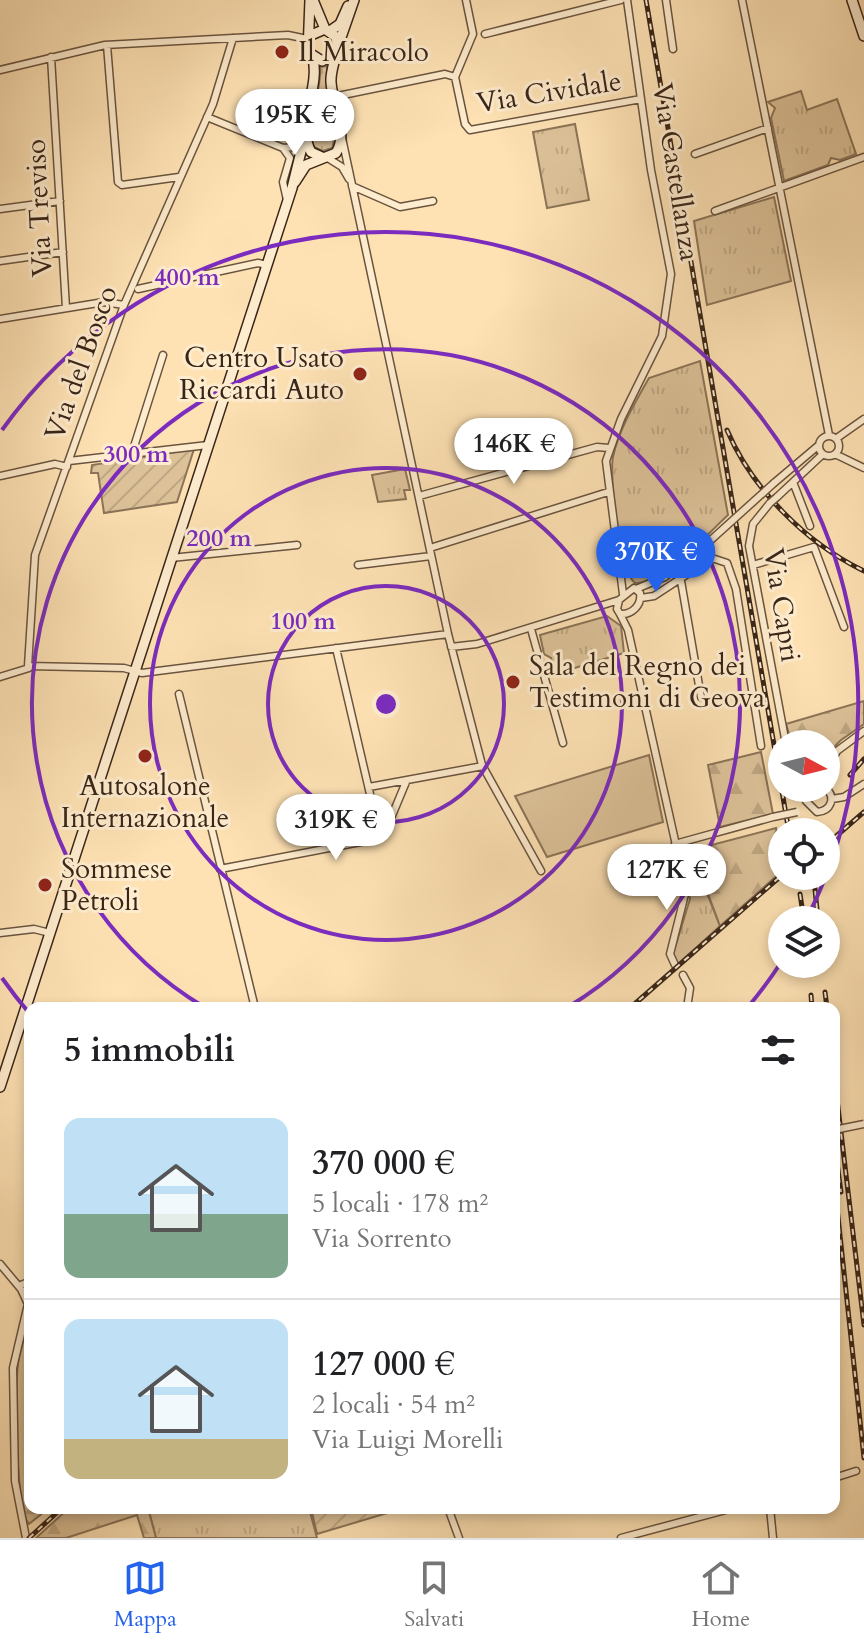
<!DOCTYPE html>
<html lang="it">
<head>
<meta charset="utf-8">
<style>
	body { margin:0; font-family:Cardo,serif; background:#f6f6f6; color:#202124; height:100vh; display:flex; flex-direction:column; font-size:30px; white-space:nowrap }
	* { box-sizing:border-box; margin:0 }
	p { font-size:26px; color:#757577 }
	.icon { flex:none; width:44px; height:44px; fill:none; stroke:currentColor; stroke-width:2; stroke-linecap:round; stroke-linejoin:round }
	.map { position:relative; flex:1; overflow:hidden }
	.details { position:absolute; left:24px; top:1002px; width:816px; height:512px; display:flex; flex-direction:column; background:#fff; border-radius:16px; box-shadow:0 4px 12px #0003 }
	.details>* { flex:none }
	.needle { width:52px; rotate:97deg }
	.controls { position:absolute; left:768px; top:730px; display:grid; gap:16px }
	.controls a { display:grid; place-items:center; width:72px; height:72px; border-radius:50%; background:#fff; box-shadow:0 4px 12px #0003; font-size:40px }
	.price { position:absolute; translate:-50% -68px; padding:0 18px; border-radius:28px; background:#fff; color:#222; font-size:26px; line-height:52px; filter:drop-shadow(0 2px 4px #0008) }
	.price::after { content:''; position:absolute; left:50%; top:48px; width:24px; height:18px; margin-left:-12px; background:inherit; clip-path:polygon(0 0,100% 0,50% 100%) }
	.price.current { background:#2563eb; color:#fff }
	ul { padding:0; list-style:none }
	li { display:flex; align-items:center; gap:24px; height:200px; padding:0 40px }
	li+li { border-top:2px solid #e0e0e0 }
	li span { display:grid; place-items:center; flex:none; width:224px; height:160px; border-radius:16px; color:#555 }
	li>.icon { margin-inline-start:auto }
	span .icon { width:96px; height:96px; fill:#fffc; stroke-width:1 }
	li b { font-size:34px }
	h2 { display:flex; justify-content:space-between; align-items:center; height:96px; padding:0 40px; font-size:34px }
	.tabs { display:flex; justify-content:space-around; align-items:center; height:112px; border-top:2px solid #e0e0e0; background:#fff; font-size:22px; color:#757577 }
	.tabs a { display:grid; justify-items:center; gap:4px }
	.tabs .current { color:#2563eb }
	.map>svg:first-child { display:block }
	.grass { fill:url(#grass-tufts); stroke:#8b7458; stroke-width:2 }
	.forest { fill:url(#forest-firs); stroke:#8b7458; stroke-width:2 }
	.garden { fill:url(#garden-furrows); stroke:#8b7458; stroke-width:2 }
	.pitch { fill:#ddc299; stroke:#8b7458; stroke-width:2 }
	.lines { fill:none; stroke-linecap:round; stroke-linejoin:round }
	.street-casing { stroke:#6a543f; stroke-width:9 }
	.secondary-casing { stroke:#392518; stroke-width:12 }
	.street { stroke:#feecce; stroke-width:6 }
	.secondary { stroke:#feecce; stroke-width:9 }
	.rail-casing { stroke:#392518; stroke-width:5 }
	.rail { stroke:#feecce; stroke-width:2; stroke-dasharray:6; stroke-linecap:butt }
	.street-bridge-casing { stroke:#6a543f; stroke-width:9; stroke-linecap:butt }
	.street-bridge { stroke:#feecce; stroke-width:6 }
	.ring { fill:none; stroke:#7b2cbf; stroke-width:4 }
	.poi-dot { fill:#8f2418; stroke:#feecce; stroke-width:3 }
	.labels { text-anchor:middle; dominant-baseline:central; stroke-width:6; stroke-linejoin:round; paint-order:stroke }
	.poi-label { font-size:28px; fill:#392518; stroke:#feecce; text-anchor:start }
	.street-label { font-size:28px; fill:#392518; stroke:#feecce }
	.centre { fill:#7b2cbf; stroke:#feecce; stroke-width:4 }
	.ring-label { font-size:24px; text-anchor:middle; font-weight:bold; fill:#7b2cbf; stroke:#feecce; stroke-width:6; stroke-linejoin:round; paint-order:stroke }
</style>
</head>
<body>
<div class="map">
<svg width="864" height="1538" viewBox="0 0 864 1538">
	<defs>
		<pattern id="grass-tufts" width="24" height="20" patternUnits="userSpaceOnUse" patternTransform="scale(2)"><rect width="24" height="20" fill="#ddc299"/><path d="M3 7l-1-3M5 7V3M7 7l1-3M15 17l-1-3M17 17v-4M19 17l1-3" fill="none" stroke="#bea783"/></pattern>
		<pattern id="forest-firs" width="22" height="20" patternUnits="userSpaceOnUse" patternTransform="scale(2)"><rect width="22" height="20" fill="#ddc299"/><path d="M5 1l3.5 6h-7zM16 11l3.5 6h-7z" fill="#bea783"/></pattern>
		<pattern id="garden-furrows" width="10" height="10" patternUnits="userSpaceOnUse" patternTransform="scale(2)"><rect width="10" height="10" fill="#ddc299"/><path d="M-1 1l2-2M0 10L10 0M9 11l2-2" fill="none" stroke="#bea783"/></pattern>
	</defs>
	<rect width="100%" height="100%" fill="#fee2b4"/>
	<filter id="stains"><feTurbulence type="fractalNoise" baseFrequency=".0025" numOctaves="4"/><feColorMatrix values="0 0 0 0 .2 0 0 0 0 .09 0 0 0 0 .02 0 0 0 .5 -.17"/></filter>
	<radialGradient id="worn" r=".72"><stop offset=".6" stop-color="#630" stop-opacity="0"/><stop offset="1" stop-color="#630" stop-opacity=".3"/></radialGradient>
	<path class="grass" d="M327,66C327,89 339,132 332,148L323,151L314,147C303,124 323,92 320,67Z
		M801,91L807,110L837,99L856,154L840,160L831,158L828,165L784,181L771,118L775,108L768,102Z
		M575,124L589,200L547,208L533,132Z
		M774,197L791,281L707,305L694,221Z
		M700,361L728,515C707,534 665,583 635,583C620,572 609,477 613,457C619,429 635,403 649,378Z
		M405,469L410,490H404L406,499L378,502L372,475Z
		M607,616L621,626L624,653L555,674L551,658L544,654L540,635Z
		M698,871L720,926L678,964L673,954L690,899L686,874Z
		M138,1508H309L317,1538H156L148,1508Z"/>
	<path class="forest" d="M864,701V724L841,740L826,755V744H792L786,724Z
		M761,752L773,814L720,827L708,765Z
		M776,828L782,871L720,926L700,872L686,874L685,852Z
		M30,1321V1508H49L29,1524C15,1510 15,1388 18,1364C20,1349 25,1335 30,1321Z
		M69,1508H148L156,1538H144L137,1515L66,1538H36Z"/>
	<path class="garden" d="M194,449L177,502L104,513L98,473H91L92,465Z
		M311,1508H404L317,1534Z"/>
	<path class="pitch" d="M649,755L663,822L547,857L515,796Z"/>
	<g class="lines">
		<defs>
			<path id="street" d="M466,0L473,34L455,77L465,124L470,130L641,99
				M666,0L673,49
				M742,0L829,435
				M485,34L621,0
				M233,38L213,104L124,305L35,555L28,666L124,668L142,673L448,634
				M107,45L118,182L122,185L179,177
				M51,57L66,308
				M0,70L105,45L288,35L307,39
				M333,97L445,74L455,77
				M207,117L283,148L294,147L302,140
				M342,138L448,634L482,765L541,871
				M283,148L290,158L283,182L287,200
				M695,154L768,128
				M326,157L342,167L349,179
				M352,186L400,207L433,201
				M0,209L60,201
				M715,211L864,157
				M0,261L63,252
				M138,289L258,263L267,265
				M0,319L104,302L124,305
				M819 446a10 10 0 1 1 20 0a10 10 0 1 1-20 0Z
				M837,438L864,419
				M132,453L163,355
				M835,454L864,468
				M69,461L208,445
				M0,476L55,464L67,467
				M793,482L810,526
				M774,483L819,445
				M419,496L597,447L609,448
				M777,497L823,454
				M770,503L753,524L749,546L786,744
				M430,548L608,492
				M171,558L297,545
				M358,565L431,556
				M753,565L814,547L844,627
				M681,581L701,697
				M634,588L640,593C642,605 632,615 620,614L617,609L619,600Z
				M636,589L665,577L702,548
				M623,594L606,461L621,419L662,336L671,274L651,170L627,0
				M641,598L654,596L712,558L727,563L736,589L761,746
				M620,614L628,630L686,890L670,954L675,965
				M531,629L563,743
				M451,647L477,644L619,600
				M336,648L380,837
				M0,677L29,668
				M179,694L255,1008
				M826,772L837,751L864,731
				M369,787L483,766
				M811,788L806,801L817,812C831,811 836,798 826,788
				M832,799L844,797L864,784
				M675,844L773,817
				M220,869L376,839L386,830L406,782
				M0,933L34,929L50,933
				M683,975L690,988L687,1008
				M0,1264L21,1289L28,1304L13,1368L15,1481L26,1538
				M19,1286L30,1281
				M834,1478L856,1471
				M448,1508L459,1538
				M770,1508L773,1538
				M621,1538L733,1508"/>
			<path id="secondary" d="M310,0L308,52L322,61L335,54
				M313,0L325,29
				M852,0L864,36
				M330,31L340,24L348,6
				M338,46L354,0
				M313,59C320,87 296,126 311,152L322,157
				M295,182L306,165L336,153C349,133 332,104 331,82C330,67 340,53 336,37L325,29L309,36
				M0,1087L292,188L307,127"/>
		</defs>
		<use href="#street" class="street-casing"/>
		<use href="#secondary" class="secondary-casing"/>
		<use href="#street" class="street"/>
		<use href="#secondary" class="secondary"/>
		<defs>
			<path id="rail" d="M646,0L789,832
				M727,430C752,489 806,543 864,571
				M850,775L864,759
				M826,845L864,812
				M814,879L818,920
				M800,894L804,920
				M825,992L827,1008
				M811,995L812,1008
				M630,1008L782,875
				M834,1074L864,1325
				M834,1141L841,1192
				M834,1180L864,1458
				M29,1538L62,1508"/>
		</defs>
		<use href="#rail" class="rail-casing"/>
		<use href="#rail" class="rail"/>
		<defs>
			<path id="street-bridge" d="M770,503L777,497
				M702,548L774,483
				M773,817L797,812
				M834,1130L864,1124"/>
		</defs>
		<use href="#street-bridge" class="street-bridge-casing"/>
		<use href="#street-bridge" class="street-bridge"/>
	</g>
	<g class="ring">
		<circle cx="386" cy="704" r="118"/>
		<circle cx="386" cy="704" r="236"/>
		<path d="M204 1007A354 354 0 1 1 568 1007"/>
		<path d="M782 961A472 472 0 0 1 748 1007M30 1014A472 472 0 0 1 2 978M2 430A472 472 0 0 1 807 918"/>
	</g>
	<g class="poi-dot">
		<circle cx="282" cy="52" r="8"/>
		<circle cx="360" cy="374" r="8"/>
		<circle cx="513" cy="682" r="8"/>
		<circle cx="145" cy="756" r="8"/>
		<circle cx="45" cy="885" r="8"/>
	</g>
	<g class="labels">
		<g class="poi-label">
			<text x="298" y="52">Il Miracolo</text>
			<text x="344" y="358" text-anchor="end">Centro Usato<tspan x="344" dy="32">Riccardi Auto</tspan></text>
			<text x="529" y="666">Sala del Regno dei<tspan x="529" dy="32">Testimoni di Geova</tspan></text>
			<text x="145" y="786" text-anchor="middle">Autosalone<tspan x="145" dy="32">Internazionale</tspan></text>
			<text x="61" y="869">Sommese<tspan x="61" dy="32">Petroli</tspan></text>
		</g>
		<g class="street-label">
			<text transform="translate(549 92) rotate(-9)">Via Cividale</text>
			<text transform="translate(676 172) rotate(81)">Via Castellanza</text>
			<text transform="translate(39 208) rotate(-93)">Via Treviso</text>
			<text transform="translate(81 363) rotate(-70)">Via del Bosco</text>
			<text transform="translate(782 605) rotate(81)">Via Capri</text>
		</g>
	</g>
	<circle cx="386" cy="704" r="12" class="centre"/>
	<g class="ring-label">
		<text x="187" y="285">400 m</text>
		<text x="136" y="462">300 m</text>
		<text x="219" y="546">200 m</text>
		<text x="303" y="629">100 m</text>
	</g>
	<rect width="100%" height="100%" filter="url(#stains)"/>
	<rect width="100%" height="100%" fill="url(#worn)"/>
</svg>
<div class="controls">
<a><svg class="needle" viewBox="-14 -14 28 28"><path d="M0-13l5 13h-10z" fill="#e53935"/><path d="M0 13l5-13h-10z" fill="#757577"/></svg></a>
<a><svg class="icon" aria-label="locate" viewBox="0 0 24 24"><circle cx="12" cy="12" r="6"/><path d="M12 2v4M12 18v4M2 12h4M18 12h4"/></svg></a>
<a><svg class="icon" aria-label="layers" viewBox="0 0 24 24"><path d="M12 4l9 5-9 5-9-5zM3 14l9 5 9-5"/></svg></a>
</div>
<b class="price" style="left:295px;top:157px">195K €</b>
<b class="price" style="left:514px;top:486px">146K €</b>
<b class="price current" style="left:656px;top:594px">370K €</b>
<b class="price" style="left:336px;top:862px">319K €</b>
<b class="price" style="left:667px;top:912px">127K €</b>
<section class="details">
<h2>5 immobili<svg class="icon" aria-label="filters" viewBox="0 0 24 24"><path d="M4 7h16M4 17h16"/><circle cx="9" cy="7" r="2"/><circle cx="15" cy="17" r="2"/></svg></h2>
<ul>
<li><span style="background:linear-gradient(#bfe0f5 60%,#7fa58c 0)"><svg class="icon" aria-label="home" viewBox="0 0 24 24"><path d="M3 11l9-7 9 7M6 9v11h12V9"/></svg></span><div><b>370 000 €</b><p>5 locali · 178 m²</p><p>Via Sorrento</p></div></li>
<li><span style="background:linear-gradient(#bfe0f5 75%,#c2b280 0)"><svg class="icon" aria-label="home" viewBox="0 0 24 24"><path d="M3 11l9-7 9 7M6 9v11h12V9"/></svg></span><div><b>127 000 €</b><p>2 locali · 54 m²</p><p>Via Luigi Morelli</p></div></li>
</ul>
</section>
</div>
<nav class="tabs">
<a class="current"><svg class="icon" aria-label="map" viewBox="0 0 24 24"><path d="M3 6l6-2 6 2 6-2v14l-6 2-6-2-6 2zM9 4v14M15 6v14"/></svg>Mappa</a>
<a><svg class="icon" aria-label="saved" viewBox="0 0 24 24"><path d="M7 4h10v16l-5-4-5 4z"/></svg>Salvati</a>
<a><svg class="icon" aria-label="home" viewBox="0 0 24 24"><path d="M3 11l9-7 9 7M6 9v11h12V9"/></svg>Home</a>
</nav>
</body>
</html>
